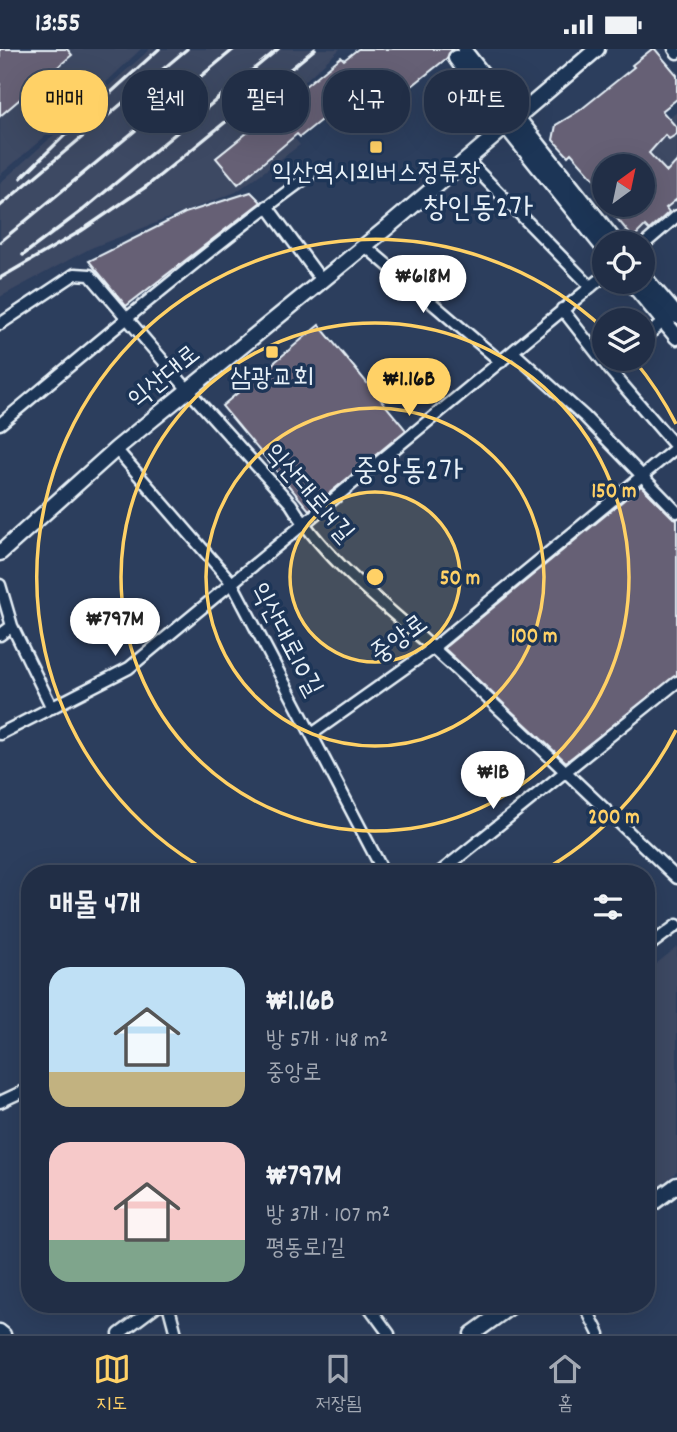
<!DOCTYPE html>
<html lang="ko">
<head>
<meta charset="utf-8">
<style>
	body { margin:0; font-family:Dekko,"Poor Story",sans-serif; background:#29364d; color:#f1f3f6; height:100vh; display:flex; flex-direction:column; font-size:26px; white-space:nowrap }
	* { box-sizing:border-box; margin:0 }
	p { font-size:23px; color:#a2a8b3 }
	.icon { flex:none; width:38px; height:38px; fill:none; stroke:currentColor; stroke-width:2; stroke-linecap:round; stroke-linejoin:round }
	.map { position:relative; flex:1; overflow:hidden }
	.panel { position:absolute; left:21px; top:816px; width:634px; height:448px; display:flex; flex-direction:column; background:#212e46; border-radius:28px; box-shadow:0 7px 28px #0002,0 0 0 2px #3e4a5f }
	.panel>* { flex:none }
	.banner { position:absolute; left:21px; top:21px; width:635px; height:63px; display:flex; gap:14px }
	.needle { width:46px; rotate:33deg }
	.buttons { position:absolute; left:592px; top:105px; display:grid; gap:14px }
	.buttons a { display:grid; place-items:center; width:63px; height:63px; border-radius:50%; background:#212e46; box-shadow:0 7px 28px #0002,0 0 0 2px #3e4a5f; font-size:35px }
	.price { position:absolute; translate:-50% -60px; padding:0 16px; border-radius:24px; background:#fff; color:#222; font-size:23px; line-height:46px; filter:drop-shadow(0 2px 4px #0008) }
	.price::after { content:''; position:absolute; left:50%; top:42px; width:21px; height:16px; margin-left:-10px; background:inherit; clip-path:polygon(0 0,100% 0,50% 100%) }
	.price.current { background:#ffd166; color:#111 }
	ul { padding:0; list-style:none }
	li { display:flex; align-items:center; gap:21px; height:175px; padding:0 28px }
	li span { display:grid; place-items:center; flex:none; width:196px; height:140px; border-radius:21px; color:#555 }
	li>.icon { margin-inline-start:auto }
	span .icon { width:84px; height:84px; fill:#fffc; stroke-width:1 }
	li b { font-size:30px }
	h2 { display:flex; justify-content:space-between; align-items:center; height:84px; padding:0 28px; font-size:30px }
	.tag { padding:0 24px; border-radius:28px; background:#212e46; box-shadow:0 7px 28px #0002,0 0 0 2px #3e4a5f; font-size:24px; line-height:63px }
	.tag.current { background:#ffd166; color:#111 }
	.status { display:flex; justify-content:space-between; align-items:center; height:49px; padding:0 35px; background:#212e46; direction:ltr }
	.status svg { height:19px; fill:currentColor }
	.tabs { display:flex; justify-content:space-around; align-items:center; height:98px; border-top:2px solid #3e4a5f; background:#212e46; font-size:19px; color:#a2a8b3 }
	.tabs a { display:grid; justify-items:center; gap:4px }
	.tabs .current { color:#ffd166 }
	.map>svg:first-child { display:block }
	.built { fill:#3d4864 }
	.building { fill:#666175; stroke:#e8f1f8; stroke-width:2 }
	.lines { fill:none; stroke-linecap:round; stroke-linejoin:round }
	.street-casing { stroke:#e8f1f8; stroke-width:15 }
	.secondary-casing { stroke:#e8f1f8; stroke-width:19 }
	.street { stroke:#1d3557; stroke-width:10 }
	.secondary { stroke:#1d3557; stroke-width:14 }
	.rail { stroke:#e8f1f8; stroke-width:3.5 }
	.ring { fill:none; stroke:#ffd166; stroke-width:3.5 }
	.poi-dot { fill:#ffd166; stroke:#1d3557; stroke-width:2.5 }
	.labels { text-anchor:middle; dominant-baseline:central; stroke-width:7; stroke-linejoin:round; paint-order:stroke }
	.poi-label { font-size:26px; fill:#e8f1f8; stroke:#1d3557 }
	.street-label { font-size:26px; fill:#e8f1f8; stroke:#1d3557 }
	.quarter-label { font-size:30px; fill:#e8f1f8; stroke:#1d3557 }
	.centre { fill:#ffd166; stroke:#1d3557; stroke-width:3.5 }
	.ring-label { font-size:21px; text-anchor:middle; font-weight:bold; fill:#ffd166; stroke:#1d3557; stroke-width:7; stroke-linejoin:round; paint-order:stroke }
</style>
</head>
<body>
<div class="status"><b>13:55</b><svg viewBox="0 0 49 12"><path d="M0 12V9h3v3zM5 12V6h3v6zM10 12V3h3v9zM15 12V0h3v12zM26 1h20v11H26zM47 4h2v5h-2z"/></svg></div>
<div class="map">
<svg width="677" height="1285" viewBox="0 0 677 1285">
	<rect width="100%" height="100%" fill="#2c3e5d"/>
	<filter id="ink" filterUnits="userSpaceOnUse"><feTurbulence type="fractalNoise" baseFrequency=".0143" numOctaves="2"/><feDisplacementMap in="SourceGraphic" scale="14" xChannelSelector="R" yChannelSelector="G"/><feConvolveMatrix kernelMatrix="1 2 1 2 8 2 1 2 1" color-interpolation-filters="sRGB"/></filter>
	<g filter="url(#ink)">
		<path class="built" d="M0,0H141L92,47L0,126Z
			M150,0H340L272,62L300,96L236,143L91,199L0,248V134Z
			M677,63V158L634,194L600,152L604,148V156H642V117H609Z
			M677,898V1123L646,1147V923Z"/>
		<path class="building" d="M0,0H67L72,6L0,67Z
			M358,0H453L447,9L398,48L384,32L372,42L366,35L300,88L297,85L238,135L216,109L341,8L344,11Z
			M652,0H655L677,26V50L662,62L677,79V85L669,90L665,86L649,104L667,123L677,112V150L666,159L669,163L657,174L649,181L645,177L633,189L606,156H642V117H604V141L571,104L568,107L553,91L556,76L579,62L634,18L632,16Z
			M251,143L261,153L126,257L89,212L185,164Z
			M319,276L406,381L309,461L222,357Z
			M641,437L672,468L677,470V626L566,713L444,599Z"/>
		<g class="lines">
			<defs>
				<path id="street" d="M674,0L677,4
					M467,111L591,238
					M267,157L322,232
					M365,197L501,313
					M642,197L677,167
					M562,260L609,320L677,399
					M0,275L75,225L90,226L189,342L291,455C325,511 385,556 433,599C516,674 596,752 677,829
					M642,291L664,272
					M513,303L584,367L677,463
					M609,320L620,310
					M0,375C102,290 203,204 310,126
					M116,400L232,534L384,824
					M0,536L12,577L52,659
					M0,586L12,577
					M0,685L129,619L604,227
					M312,685L433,599L677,398
					M439,824L677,633
					M646,899L677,876
					M0,1053L30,1039
					M168,1255L176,1285
					M367,1255L389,1285
					M584,1255L599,1285
					M0,1281L5,1285
					M119,1285L159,1255"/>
				<path id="secondary" d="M465,3L616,194
					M456,9L505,76L604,199
					M642,226L677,267
					M631,233L677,288
					M0,504L116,400L389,177L597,0
					M646,1159L677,1136
					M472,1285L514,1255"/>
			</defs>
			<use href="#street" class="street-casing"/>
			<use href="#secondary" class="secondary-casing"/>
			<use href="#street" class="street"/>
			<use href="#secondary" class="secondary"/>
			<path class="rail" d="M21,129L74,77L159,0
				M0,157L187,0
				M0,193L234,0
				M23,206L83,161L278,0
				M0,229L81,182L147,137L315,0"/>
		</g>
	</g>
	<circle cx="375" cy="528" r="85" fill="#ffd166" fill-opacity=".12"/>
	<g class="ring">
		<circle cx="375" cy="528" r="85"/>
		<circle cx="375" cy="528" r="169"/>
		<circle cx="375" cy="528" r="254"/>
		<path d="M676 681A338 338 0 0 1 539 824M211 824A338 338 0 1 1 603 279M634 311A338 338 0 0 1 676 375"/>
	</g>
	<g class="poi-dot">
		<rect x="369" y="91" width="14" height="14" rx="3.5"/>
		<rect x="265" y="296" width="14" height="14" rx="3.5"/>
	</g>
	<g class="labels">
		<g class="poi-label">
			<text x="376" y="125">익산역시외버스정류장</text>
			<text x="272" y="330">삼광교회</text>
		</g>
		<g class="street-label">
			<text transform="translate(165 329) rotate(-39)">익산대로</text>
			<text transform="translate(308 445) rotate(49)">익산대로14길</text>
			<text transform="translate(285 591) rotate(62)">익산대로10길</text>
			<text transform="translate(400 591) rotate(-36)">중앙로</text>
		</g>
		<g class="quarter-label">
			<text x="478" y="161">창인동2가</text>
			<text x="408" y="424">중앙동2가</text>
		</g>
	</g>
	<circle cx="375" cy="528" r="10" class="centre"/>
	<g class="ring-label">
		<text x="614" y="448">150 m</text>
		<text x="460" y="535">50 m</text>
		<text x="534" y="593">100 m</text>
		<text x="614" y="774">200 m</text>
	</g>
</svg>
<div class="buttons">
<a><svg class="needle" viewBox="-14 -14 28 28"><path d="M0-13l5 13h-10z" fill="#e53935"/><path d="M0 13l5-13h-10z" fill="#a2a8b3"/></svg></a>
<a><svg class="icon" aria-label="locate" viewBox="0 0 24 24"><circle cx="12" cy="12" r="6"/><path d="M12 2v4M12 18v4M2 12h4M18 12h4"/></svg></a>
<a><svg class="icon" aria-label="layers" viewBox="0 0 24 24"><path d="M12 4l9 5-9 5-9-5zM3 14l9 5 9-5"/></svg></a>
</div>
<b class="price" style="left:423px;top:266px">₩618M</b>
<b class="price current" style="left:409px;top:369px">₩1.16B</b>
<b class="price" style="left:115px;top:609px">₩797M</b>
<b class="price" style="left:493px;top:762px">₩1B</b>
<div class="banner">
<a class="tag current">매매</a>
<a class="tag">월세</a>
<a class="tag">필터</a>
<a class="tag">신규</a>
<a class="tag">아파트</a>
</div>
<section class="panel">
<h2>매물 4개<svg class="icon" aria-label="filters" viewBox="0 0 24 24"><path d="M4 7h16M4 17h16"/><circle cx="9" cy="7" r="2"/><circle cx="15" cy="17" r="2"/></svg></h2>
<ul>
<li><span style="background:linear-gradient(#bfe0f5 75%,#c2b280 0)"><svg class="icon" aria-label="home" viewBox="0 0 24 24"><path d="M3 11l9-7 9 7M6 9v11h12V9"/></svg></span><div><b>₩1.16B</b><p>방 5개 · 148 m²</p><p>중앙로</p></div></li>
<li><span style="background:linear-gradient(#f6c9c9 70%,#7fa58c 0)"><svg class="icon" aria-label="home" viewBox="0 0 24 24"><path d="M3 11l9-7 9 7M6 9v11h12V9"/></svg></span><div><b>₩797M</b><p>방 3개 · 107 m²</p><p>평동로1길</p></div></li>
</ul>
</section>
</div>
<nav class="tabs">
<a class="current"><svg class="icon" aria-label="map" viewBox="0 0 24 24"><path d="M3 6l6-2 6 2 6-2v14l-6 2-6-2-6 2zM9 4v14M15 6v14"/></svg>지도</a>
<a><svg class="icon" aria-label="saved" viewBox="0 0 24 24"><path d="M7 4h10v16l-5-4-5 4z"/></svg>저장됨</a>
<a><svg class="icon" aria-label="home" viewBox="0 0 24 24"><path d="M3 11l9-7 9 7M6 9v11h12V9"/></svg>홈</a>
</nav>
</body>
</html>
